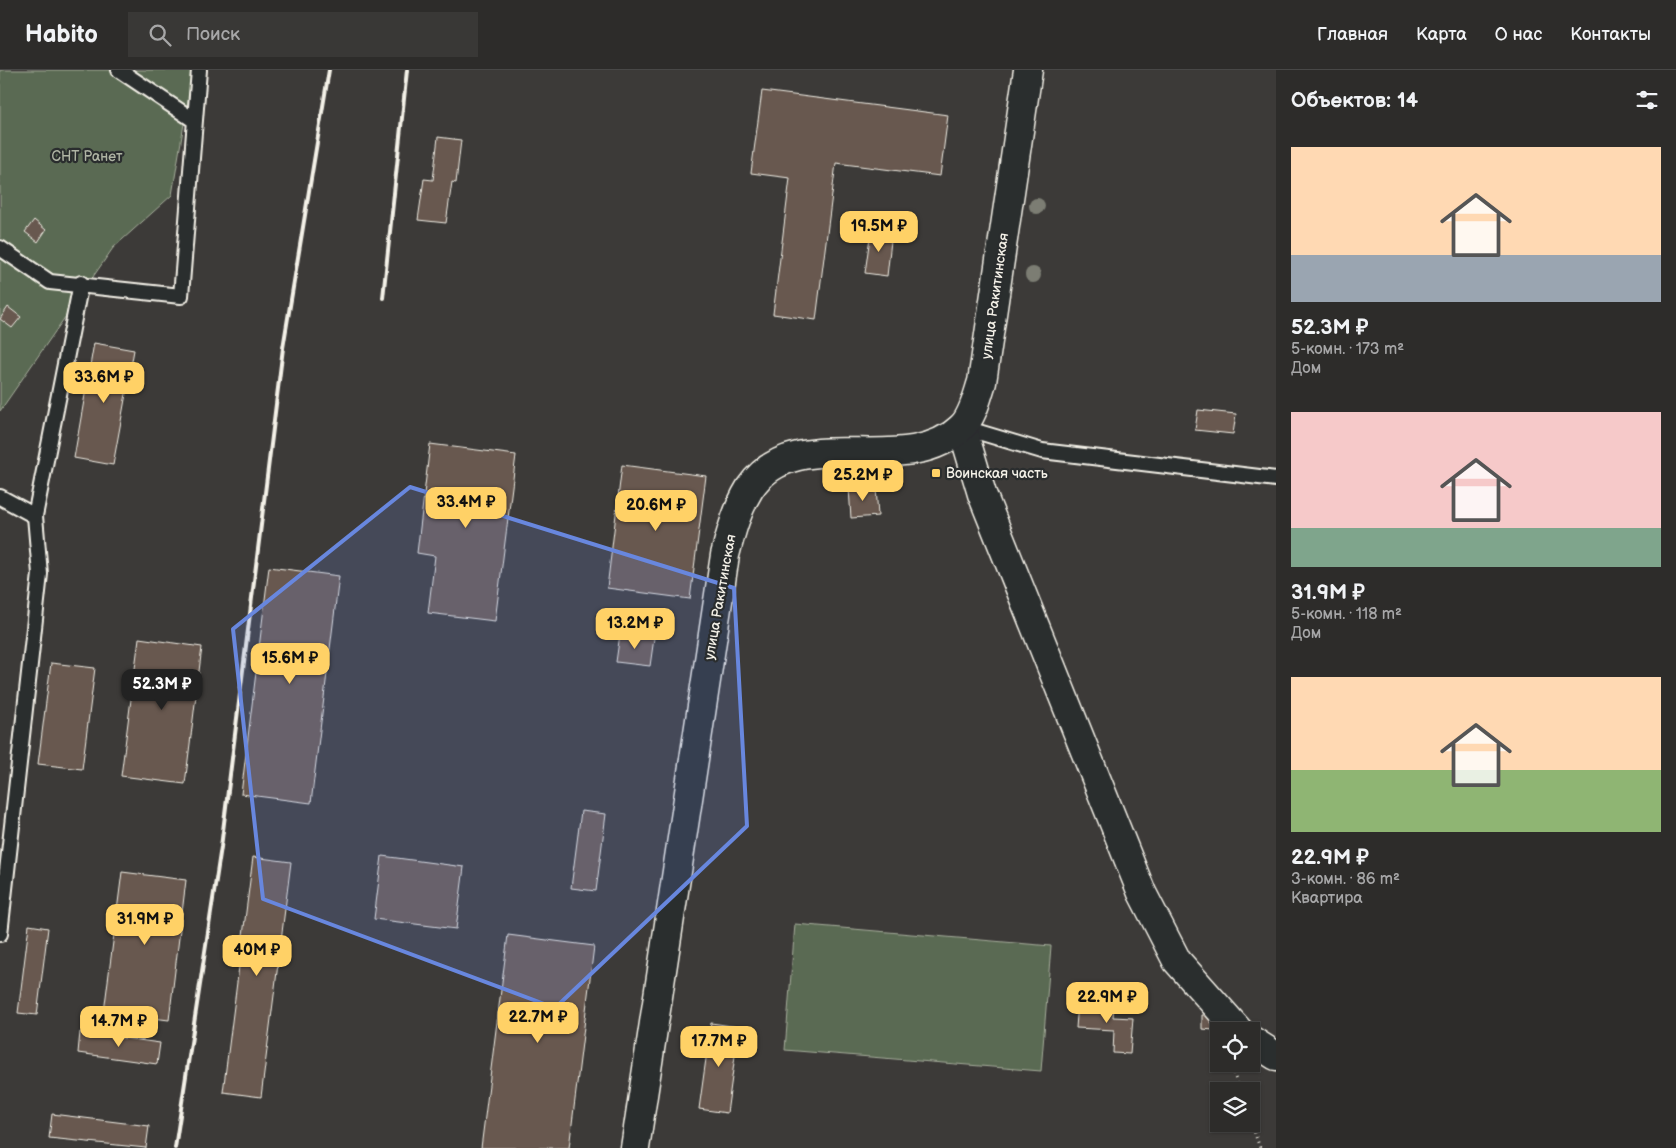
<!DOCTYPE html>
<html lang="ru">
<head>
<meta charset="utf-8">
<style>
	body { margin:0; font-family:"Balsamiq Sans",sans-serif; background:#393836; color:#f1f3f6; height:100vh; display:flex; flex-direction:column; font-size:19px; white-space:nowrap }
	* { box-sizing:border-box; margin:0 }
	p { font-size:16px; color:#a7a7a8 }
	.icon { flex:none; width:28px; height:28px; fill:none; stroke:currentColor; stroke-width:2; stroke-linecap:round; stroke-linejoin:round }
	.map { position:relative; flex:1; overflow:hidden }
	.panel { display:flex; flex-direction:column; background:#2d2c2a; width:400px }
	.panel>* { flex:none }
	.tools { position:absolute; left:1210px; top:952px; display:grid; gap:10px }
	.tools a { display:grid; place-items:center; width:50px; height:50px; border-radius:0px; background:#2d2c2a; box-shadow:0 1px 4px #0004,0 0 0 1px #484847; font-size:25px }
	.price { position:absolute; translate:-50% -42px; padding:0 11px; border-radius:10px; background:#ffd166; color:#111; font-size:16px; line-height:32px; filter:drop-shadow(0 1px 2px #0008) }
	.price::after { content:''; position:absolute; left:50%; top:30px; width:15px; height:11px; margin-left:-8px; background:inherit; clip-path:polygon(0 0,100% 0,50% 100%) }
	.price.selected { background:#222; color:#fff }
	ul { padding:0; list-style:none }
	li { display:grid; align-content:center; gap:10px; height:265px; padding:0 15px }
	li span { display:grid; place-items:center; height:155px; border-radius:0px; color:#555 }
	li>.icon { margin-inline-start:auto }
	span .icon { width:90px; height:90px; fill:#fffc; stroke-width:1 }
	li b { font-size:21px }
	h2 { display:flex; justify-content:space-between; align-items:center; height:60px; padding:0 15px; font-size:21px }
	header { display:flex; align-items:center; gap:30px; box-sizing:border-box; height:70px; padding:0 25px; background:#2d2c2a; border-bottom:1px solid #484847 }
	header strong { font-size:24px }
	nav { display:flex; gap:28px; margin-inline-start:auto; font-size:18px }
	.search { width:350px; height:45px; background:#393836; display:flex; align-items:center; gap:12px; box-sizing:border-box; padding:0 18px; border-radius:0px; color:#a7a7a8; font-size:19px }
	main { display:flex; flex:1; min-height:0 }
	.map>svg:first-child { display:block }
	.green { fill:#5a6a52; stroke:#a7ae9d }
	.building { fill:#67584f; stroke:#f4f1e8 }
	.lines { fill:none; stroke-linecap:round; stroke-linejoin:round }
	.lane-casing { stroke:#f4f1e8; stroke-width:18 }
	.street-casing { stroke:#f4f1e8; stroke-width:31 }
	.secondary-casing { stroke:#f4f1e8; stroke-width:31 }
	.path { stroke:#f4f1e8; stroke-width:3; stroke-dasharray:1 4; stroke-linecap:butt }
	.lane { stroke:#2a2d2e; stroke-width:14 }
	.street { stroke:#2a2d2e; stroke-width:28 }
	.secondary { stroke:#2a2d2e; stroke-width:28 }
	.rail { stroke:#f4f1e8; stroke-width:4 }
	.tree { fill:#7b7d73 }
	.marked { fill:#6887de; fill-opacity:0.2; stroke:#6887de; stroke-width:4; stroke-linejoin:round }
	.poi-dot { fill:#ffd166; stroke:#2a2d2e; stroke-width:2 }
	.labels { text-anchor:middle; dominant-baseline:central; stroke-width:4.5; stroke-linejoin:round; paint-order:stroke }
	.park-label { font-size:14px; fill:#afb4a4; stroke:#2a2d2e }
	.street-label { font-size:14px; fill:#f4f1e8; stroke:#2a2d2e }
	.poi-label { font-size:14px; fill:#f4f1e8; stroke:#2a2d2e; text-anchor:start }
</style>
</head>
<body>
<header>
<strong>Habito</strong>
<div class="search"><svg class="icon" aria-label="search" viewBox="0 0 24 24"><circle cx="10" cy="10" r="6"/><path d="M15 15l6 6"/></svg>Поиск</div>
<nav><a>Главная</a><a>Карта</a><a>О нас</a><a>Контакты</a></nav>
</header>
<main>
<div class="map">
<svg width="1276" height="1078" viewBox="0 0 1276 1078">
	<rect width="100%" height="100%" fill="#3c3a38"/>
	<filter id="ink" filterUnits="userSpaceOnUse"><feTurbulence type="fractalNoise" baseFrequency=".02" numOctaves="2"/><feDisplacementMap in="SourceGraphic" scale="10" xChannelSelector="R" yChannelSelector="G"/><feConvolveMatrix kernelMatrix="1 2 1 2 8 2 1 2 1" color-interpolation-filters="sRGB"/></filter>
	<g filter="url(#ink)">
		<path class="green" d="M0,0H193L172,125L113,178L0,341Z
			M795,854L1051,876L1041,1001L785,980Z"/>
		<path class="building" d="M762,21L948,45L940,106L836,93L816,250L773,244L790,108L751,103Z
			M438,67L461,70L456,113L452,112L446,153L418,150L424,109L433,110Z
			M34,150L46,160L38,172L25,162Z
			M871,160L892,162L887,206L865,203Z
			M8,237L21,247L12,258L0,249Z
			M94,273L134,280L113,395L74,388Z
			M1198,340L1236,344L1233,364L1195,360Z
			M430,374L516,385L495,551L428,543L435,486L417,483Z
			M622,395L706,406L690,529L607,518Z
			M876,417L878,446L851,448L849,418Z
			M269,497L339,506L311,733L241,724Z
			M620,564L654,568L650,596L616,592Z
			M139,568L202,577L185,714L121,706Z
			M51,593L95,598L82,699L38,694Z
			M581,741L606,744L596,821L571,818Z
			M382,786L464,797L456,859L374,849Z
			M253,787L291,792L261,1027L223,1022Z
			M122,802L186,810L169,950L104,942Z
			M29,855L48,858L37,945L18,943Z
			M508,865L594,876L569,1078H481Z
			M1078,933L1114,935L1113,947L1133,948L1130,984L1113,983L1114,960L1076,958Z
			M1202,945H1215L1214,960L1202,959Z
			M711,953L739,957L727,1043L699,1039Z
			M80,962L160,973L157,994L78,983Z
			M52,1044L149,1056L146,1078L49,1068Z"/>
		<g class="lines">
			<defs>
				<path id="lane" d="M119,0L195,51
					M0,178L50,212L181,226L199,0
					M962,357L1042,381L1276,409
					M0,427L35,446
					M0,864L40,504L35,446L81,213"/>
				<path id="street" d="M962,357L982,424L1142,823L1177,891L1239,961
					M1251,970L1276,986"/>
				<path id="secondary" d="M635,1078L725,485C731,462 737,439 750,418C797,348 904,413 962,357C973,346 977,327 982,312L1028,0"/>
			</defs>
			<use href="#lane" class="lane-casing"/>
			<use href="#street" class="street-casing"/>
			<use href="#secondary" class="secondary-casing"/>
			<path class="path" d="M1230,994L1240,1021
				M1251,1053L1260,1078"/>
			<use href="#lane" class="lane"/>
			<use href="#street" class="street"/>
			<use href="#secondary" class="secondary"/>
			<path class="rail" d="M383,228L407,0
				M175,1078L221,777L283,278L329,0"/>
		</g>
		<g class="tree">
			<circle cx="1037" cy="136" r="8"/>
			<circle cx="1033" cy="205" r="8"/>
		</g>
	</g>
	<path class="marked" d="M410,417L734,518L747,756L555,938L263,829L233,559Z"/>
	<rect class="poi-dot" x="931" y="398" width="10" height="10" rx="2.5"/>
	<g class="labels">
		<g class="park-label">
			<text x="87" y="86">СНТ Ранет</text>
		</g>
		<g class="street-label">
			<text transform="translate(995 226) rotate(-82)">улица Ракитинская</text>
			<text transform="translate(720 527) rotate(-80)">улица Ракитинская</text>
		</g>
		<g class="poi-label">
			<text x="946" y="403">Воинская часть</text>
		</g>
	</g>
</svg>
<div class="tools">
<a><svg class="icon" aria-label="locate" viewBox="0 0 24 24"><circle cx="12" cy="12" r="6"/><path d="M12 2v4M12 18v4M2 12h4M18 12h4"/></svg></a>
<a><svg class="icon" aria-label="layers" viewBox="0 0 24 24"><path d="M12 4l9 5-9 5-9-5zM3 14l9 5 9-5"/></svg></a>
</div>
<b class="price" style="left:879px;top:183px">19.5M ₽</b>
<b class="price" style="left:104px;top:334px">33.6M ₽</b>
<b class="price" style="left:863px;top:432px">25.2M ₽</b>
<b class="price" style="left:466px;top:459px">33.4M ₽</b>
<b class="price" style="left:656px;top:462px">20.6M ₽</b>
<b class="price" style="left:635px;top:580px">13.2M ₽</b>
<b class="price" style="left:290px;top:615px">15.6M ₽</b>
<b class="price selected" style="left:162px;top:641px">52.3M ₽</b>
<b class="price" style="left:145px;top:876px">31.9M ₽</b>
<b class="price" style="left:257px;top:907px">40M ₽</b>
<b class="price" style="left:1107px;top:954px">22.9M ₽</b>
<b class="price" style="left:538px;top:974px">22.7M ₽</b>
<b class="price" style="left:119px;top:978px">14.7M ₽</b>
<b class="price" style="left:719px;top:998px">17.7M ₽</b>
</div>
<section class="panel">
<h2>Объектов: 14<svg class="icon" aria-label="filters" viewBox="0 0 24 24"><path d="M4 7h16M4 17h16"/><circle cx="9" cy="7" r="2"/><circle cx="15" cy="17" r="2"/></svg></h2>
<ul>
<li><span style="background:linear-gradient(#ffd9b3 70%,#9aa5b1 0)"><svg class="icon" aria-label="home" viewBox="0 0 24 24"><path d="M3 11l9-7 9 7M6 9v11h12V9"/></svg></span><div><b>52.3M ₽</b><p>5-комн. · 173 m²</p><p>Дом</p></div></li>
<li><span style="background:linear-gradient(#f6c9c9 75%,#7fa58c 0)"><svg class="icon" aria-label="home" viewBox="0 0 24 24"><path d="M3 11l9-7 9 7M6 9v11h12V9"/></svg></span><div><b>31.9M ₽</b><p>5-комн. · 118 m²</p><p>Дом</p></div></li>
<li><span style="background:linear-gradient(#ffd9b3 60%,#8fb573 0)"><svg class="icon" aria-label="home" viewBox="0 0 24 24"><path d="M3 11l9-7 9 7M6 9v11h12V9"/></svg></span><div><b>22.9M ₽</b><p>3-комн. · 86 m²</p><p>Квартира</p></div></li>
</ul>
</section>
</main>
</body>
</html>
